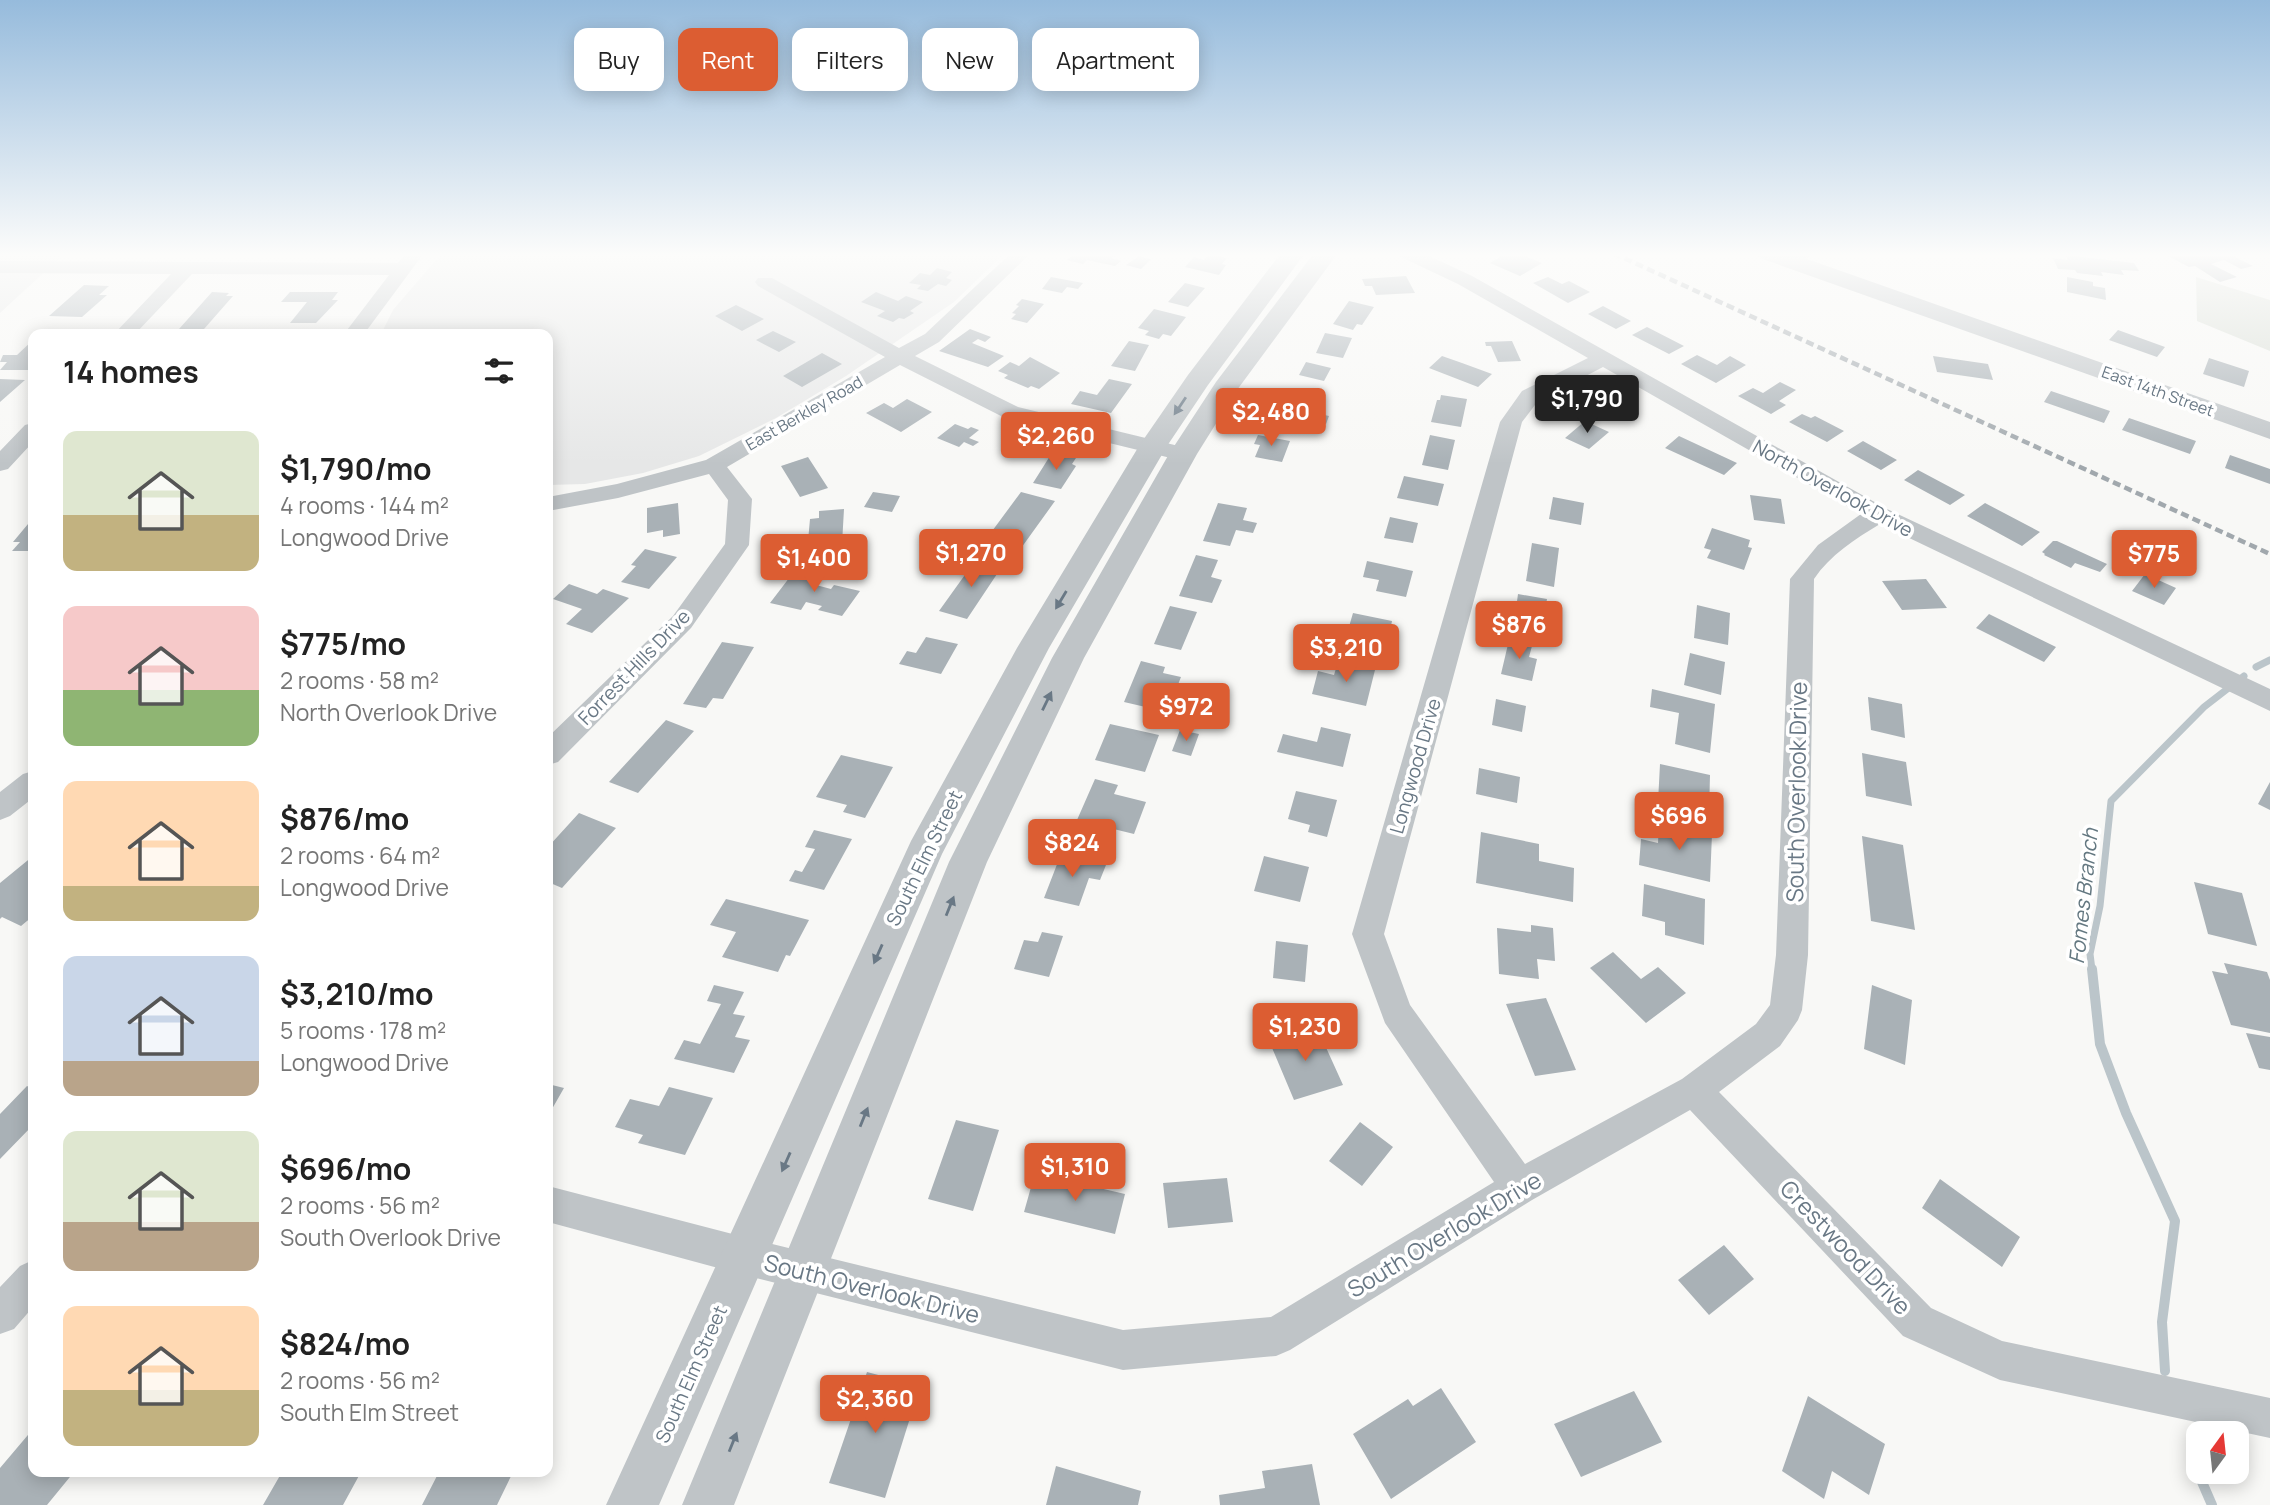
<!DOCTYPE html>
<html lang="en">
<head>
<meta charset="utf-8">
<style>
	body { margin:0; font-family:Manrope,sans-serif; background:#f2f2f2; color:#222; height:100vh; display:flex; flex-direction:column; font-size:26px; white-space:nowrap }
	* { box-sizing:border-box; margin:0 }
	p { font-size:23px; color:#767676 }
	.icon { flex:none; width:38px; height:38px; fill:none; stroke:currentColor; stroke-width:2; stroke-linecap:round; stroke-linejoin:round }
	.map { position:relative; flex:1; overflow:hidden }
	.details { position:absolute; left:28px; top:329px; width:525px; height:1148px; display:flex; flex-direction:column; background:#fff; border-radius:14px; box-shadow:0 4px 18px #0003 }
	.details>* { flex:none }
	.top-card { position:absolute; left:574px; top:28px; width:665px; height:63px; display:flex; gap:14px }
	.needle { width:46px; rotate:15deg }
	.tools { position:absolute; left:2186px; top:1421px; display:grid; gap:14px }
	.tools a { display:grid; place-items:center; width:63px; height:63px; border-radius:14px; background:#fff; box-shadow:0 4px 18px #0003; font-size:35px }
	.price { position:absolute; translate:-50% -60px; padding:0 16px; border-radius:7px; background:#dc5d32; color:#fff; font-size:23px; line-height:46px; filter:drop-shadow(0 2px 4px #0008) }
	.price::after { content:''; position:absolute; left:50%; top:42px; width:21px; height:16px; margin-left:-10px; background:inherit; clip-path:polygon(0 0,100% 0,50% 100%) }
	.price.current { background:#222; color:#fff }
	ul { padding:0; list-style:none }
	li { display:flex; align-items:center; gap:21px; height:175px; padding:0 35px }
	li span { display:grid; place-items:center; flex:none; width:196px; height:140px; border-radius:14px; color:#555 }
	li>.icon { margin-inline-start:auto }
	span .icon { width:84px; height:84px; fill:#fffc; stroke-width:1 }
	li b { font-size:30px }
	h2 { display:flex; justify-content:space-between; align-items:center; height:84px; padding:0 35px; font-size:30px }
	.pill { padding:0 24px; border-radius:14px; background:#fff; box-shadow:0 4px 18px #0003; font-size:24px; line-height:63px }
	.pill.current { background:#dc5d32; color:#fff }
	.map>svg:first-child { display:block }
	.built { fill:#e6e7e7 }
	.green { fill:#d8ddd5 }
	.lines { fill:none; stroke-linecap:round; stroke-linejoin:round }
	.stream-far1 { stroke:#bbc5ca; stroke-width:7 }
	.stream { stroke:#bbc5ca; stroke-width:10 }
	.building { fill:#a9b1b6 }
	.minor { fill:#bfc4c7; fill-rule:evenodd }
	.tertiary { fill:#bfc4c7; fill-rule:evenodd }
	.rail { stroke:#a1a8ad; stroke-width:4.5; stroke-dasharray:8 4.5; stroke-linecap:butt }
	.oneway { fill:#697885 }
	.labels { text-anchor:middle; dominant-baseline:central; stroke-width:7; stroke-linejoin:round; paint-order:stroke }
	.far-street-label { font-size:16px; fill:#697885; stroke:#fff }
	.street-label { font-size:19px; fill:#697885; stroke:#fff }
	.water-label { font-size:21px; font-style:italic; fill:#647881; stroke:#fff }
	.near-street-label { font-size:23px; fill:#697885; stroke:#fff }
</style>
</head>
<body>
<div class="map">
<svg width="2270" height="1505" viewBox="0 0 2270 1505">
	<rect width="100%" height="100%" fill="#f8f8f6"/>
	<path class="built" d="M0,253H65L0,313Z
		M442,253H1005L954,302L846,376L776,418L699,456L643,473L585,484L548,485V334H381L393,310Z"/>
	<path class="green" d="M2196,277L2270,300V351L2197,321Z"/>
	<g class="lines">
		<path class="stream-far1" d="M2256,667L2270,660
			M2092,970L2090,954L2100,906L2111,801L2204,707L2244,676"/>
		<path class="stream" d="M2092,969L2100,1044L2126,1113L2175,1221L2162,1322L2165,1371
			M2202,1482L2212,1505"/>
	</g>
	<path class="building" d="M1075,253H1114L1117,254L1112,258L1121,261L1115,266L1087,260L1083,264L1067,260Z
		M1506,253H1517L1542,263L1520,276L1490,263Z
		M2181,253H2227L2253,266L2241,269L2224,260L2211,264L2237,277L2220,282L2195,266L2189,267L2168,256Z
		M1209,254L1227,258L1222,264L1226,265L1219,275L1185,267L1194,257L1204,260Z
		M2065,255L2134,263L2139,271L2121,270L2124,275L2101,272L2103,276L2077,273L2075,270L2058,269L2053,258L2068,260Z
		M1139,256L1151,259L1141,269L1126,265Z
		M937,268L952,272L946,278L952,280L946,286L938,284L928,291L917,289L921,285L909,283L920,273L930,275Z
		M1406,276L1415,293L1376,295L1372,286H1365L1362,279Z
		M1051,277L1083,283L1078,289L1067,287L1062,293L1042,289Z
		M1548,277L1562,284L1569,281L1590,292L1568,303L1533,283Z
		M2067,277L2093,282V286L2105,288L2106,300L2067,292Z
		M1185,283L1205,288L1188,307L1168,302Z
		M84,285L109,286L99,295H107L82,317L49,316Z
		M212,292L229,293L226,296H233L204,329H179Z
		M290,292H338L332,300H338L316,323H290L307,302H281Z
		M876,292L898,301L906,296L923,302L910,311L914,313L904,319L899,318L893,322L877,316L885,311L861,302Z
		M1022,299L1044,304L1027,323L1011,319L1016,314L1012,313L1019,306L1016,305Z
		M1349,301L1374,307L1362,325L1357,324L1353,330L1333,324Z
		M736,305L764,319L742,331L715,316Z
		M1603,306L1631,321L1616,329L1588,314Z
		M1154,309L1186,317L1171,336L1163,334L1159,339L1145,335L1149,331L1138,328Z
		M1647,327L1684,346L1669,354L1632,335Z
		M970,329L991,337L985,342L978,339L972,343L1004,356L988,367L939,351Z
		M2118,330L2165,347L2157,357L2109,340Z
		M773,331L796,342L779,352L756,340Z
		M1325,333L1352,338L1343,358L1316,353Z
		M33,340V366L29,370H0L7,362H0L3,355H17Z
		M1129,341L1149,345L1135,371L1111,366Z
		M1512,341L1521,361L1498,362L1491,346H1486L1485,342Z
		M822,353L842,364L802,387L783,376Z
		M1697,355L1717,365L1730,356L1746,365L1716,383L1681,364Z
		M1442,356L1462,363L1492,374L1478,387L1429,368Z
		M1933,356L1988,364L1993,380L1937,372Z
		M1030,357L1060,373L1039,389L1031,386L1028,388L1004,378L1008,375L998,371L1010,362L1019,366Z
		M2209,358L2249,371L2244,387L2203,374Z
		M1306,362L1331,368L1324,381L1299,375Z
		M0,379L25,380L0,402Z
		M1109,379L1132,384L1111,413L1071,404L1080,391L1097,395Z
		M1780,382L1796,390L1779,401L1786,405L1771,414L1738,396L1753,388L1763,393Z
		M2051,391L2110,411L2104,423L2044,402Z
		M1441,395L1467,399L1461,427L1431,422L1437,400H1440Z
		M907,399L932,412L901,432L866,413L884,403L893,408Z
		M1297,400L1324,406L1320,414L1329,416L1326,424L1307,420L1303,428L1284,424Z
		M1597,400L1634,405L1635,419L1597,414Z
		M1802,414L1811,418L1815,416L1844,431L1827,442L1789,422Z
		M2129,418L2196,441L2190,454L2122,430Z
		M1585,421L1609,432L1589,449L1565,438Z
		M955,424L968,429L971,427L979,430L969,438L979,442L973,446L964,442L959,447L937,438Z
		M1258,435L1290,441L1282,462L1255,457L1260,445L1254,444Z
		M1430,435L1455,440L1448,470L1422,465Z
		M1679,436L1737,463L1724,475L1665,448Z
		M1863,441L1897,460L1881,470L1847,451Z
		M1061,455L1076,458L1072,464L1076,466L1061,489L1033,483L1050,456L1059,458Z
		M2230,455L2270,469V484L2225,468Z
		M808,457L828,488L800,497L781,466Z
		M1918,470L1965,495L1950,505L1904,480Z
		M1404,476L1444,484L1438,506L1397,498Z
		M873,492L900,496L892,512L864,507Z
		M1021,492L1055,501L1019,551L984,542Z
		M1750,495L1781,499L1785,524L1754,520Z
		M1553,497L1584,503L1581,525L1549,519Z
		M678,503L680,534L663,537V530L647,533V508Z
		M1218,503L1247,508L1243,520L1257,523L1253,533L1236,530L1230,546L1203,541Z
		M1985,503L2040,532L2022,546L1967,516Z
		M844,509L842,544L860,543L859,559L806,563L810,519L819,518V511Z
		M1390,517L1418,523L1413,543L1384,538Z
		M33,518V551H12L20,542H13Z
		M1712,528L1750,540L1748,547L1752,548L1744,570L1707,558L1711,550L1704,548Z
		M2053,541H2057L2107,564L2100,572L2075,563L2071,568L2044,555L2045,554L2042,552Z
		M1532,543L1559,548L1554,587L1526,581Z
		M645,549L677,557L649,589L621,582L636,566L631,565Z
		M1196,555L1218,560L1211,577L1222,580L1212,603L1179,596Z
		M977,558L1003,565L967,619L939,611Z
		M1367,561L1413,571L1406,597L1376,591L1379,580L1363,577Z
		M796,569L824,575L816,585L831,589L834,585L860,591L842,616L818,610L822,606L806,602L801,610L770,603Z
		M2145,574L2176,588L2164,605L2132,591Z
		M1926,579L1947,608L1902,610L1882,581Z
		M569,584L597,594L603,589L629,598L592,633L566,624L582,609L553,599Z
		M1518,594L1547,599L1543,622L1515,616Z
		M1697,605L1730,613L1728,645L1694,638Z
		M1170,606L1197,612L1181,650L1154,644Z
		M1353,613L1392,621L1387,645L1346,637Z
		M1989,614L2056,647L2044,662L1976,628Z
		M926,637L958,644L941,674L899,664L907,651L916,653Z
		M1509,640L1532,646L1529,657L1537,659L1532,681L1501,674Z
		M722,642L754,647L723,699L713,698L706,708L683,704Z
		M1690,653L1725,662L1721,695L1684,685Z
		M1141,661L1165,667L1163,673L1181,677L1167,712L1124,702Z
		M1338,662L1375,670L1366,706L1312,694L1318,671L1334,675Z
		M1652,689L1715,704L1710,753L1675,744L1679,713L1650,707Z
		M1868,697L1902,704L1905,738L1871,730Z
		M1496,699L1526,706L1522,732L1492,725Z
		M666,720L694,731L638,793L609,782Z
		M1110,724L1159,735L1145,772L1095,760Z
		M1321,727L1351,734L1343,767L1277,752L1283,734L1317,742Z
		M1180,730L1199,734L1191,756L1172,751Z
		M1862,753L1906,762L1912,806L1866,796Z
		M841,755L893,767L865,818L843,812L847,805L816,797Z
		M1660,764L1710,775L1709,814L1658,802Z
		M1479,768L1520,777L1517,803L1476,794Z
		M1095,779L1118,785L1114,794L1146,802L1134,834L1077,820Z
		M2270,782V810L2258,804Z
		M1296,791L1337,800L1327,837L1308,832L1310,825L1288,819Z
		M579,813L616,828L562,888L548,882V853L552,848L548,847Z
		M1659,822L1712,834L1710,882L1639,865L1641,839L1658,843Z
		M814,830L852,839L824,890L789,881L795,870L802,872L815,849L805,847Z
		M1481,832L1539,844V861L1574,868L1573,902L1476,883Z
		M1862,836L1903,845L1915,930L1871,921Z
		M1061,854L1106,865L1100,880L1089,878L1079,906L1044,898Z
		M33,856V916L21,926L2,917L0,919V883Z
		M1264,856L1309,867L1300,902L1254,891Z
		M2194,882L2242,893L2257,946L2208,934Z
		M1644,884L1705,899L1704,945L1665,935V922L1642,916Z
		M726,899L809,920L790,956L786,955L778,972L722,957L736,932L710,925Z
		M1531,925L1553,928L1555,961L1537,959L1539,979L1499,974L1497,928L1531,932Z
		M1042,932L1063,936L1049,977L1014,969L1024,940L1038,942Z
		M1276,941L1308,945L1305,982L1273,978Z
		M1613,952L1641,979L1658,967L1686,993L1646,1023L1590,968Z
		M2224,963L2267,972L2270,980V1033L2231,1025L2212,971L2228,974Z
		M714,985L744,992L733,1014L745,1016L735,1037L750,1040L734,1073L674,1059L684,1040L700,1044L721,1004L707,1001Z
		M1872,985L1912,1000L1905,1065L1864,1049Z
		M1546,998L1576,1070L1535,1076L1506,1004Z
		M1292,1028L1296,1038L1319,1032L1343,1085L1294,1100L1267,1036Z
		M2246,1033L2270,1037V1070L2259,1068Z
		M548,1084L564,1088L548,1116Z
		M27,1086L33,1089V1125L0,1159V1114Z
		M669,1087L713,1098L685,1155L638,1143L643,1135L615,1127L630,1099L659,1106Z
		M956,1120L999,1130L973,1211L928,1199Z
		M1360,1122L1393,1147L1362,1186L1329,1161Z
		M1035,1173L1125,1194L1115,1234L1024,1212Z
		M1227,1178L1233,1222L1168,1228L1163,1183Z
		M1940,1179L2020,1237L2002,1267L1922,1208Z
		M1724,1245L1754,1279L1709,1315L1678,1280Z
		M867,1372L920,1386L885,1498L829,1483Z
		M1441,1388L1476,1442L1391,1499L1353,1434L1408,1399L1413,1406Z
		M1634,1391L1662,1442L1581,1477L1554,1424Z
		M1808,1396L1885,1444L1869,1495L1832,1471L1824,1499L1782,1471Z
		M33,1429V1472H74L47,1505H0V1468Z
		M1312,1464L1320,1505H1220L1219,1495L1265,1488L1262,1471Z
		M1056,1466L1141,1491L1138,1505H1046Z
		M282,1472H361L343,1505H263Z
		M439,1472H513L497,1505H422Z"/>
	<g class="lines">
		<path class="minor" d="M406,253H424L364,334H344L389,275L192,274L135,334H114L171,274L0,273V261L398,263Z
			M1011,253H1031L939,342L915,356L1018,407L1191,449L1194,454L1191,459L1183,461L1003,417L900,365L727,467L752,499L749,545L691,628L558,762L548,765V737L673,616L725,544L728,500L709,474L618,498L548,511V497L617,484L706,460L885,357L758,286L755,282L758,278H772L899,348L925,334Z
			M1399,253H1423L1472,276L1887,509L2270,689V711L1880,524C1855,539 1830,555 1814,579L1808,955L1802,1010L1798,1020L1780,1046L1719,1092L1931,1308L2002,1341L2270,1398V1438L2000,1380L1903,1336L1690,1110L1532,1200L1290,1350L1276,1356L1123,1370L744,1275L548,1222V1186L744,1237L1123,1330L1271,1317L1494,1182L1385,1023L1352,934L1500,422L1522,391L1588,358L1458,284L1401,257ZM1603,367L1861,514L1818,545L1790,579L1776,955L1770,1005L1756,1024L1682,1079L1525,1164L1410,1005L1384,934L1522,422L1538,401Z
			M1793,253H1813L1800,266L1793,268L1784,262Z
			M33,423V442L8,469L0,471V451L25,425Z
			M33,771V798L10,816L0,820V792L23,774Z
			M33,1260V1307L14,1329L0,1334V1287L20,1266Z"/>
		<path class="tertiary" d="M1281,253H1305L1208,385L1167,446L1049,648L942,854L659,1505H606L911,841L1017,648L1139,446L1188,375Z
			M1314,253H1338L1237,390L1197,454L1084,658L987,862L734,1505H682L949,862L1052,658L1169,454L1216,382Z
			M1756,253H1790L2270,422V439L1760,258Z"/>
		<path class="rail" d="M1613,253L2270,554"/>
	</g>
	<defs><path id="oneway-solid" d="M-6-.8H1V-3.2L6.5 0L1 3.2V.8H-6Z" transform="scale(1.75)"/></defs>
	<g class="oneway">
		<use href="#oneway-solid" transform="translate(1180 406) rotate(124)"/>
		<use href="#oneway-solid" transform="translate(1061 600) rotate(121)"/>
		<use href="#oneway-solid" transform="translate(1047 701) rotate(-64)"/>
		<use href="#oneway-solid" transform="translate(950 906) rotate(-68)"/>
		<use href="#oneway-solid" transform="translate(878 954) rotate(114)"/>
		<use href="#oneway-solid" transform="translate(864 1117) rotate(-68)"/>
		<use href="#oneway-solid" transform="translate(786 1162) rotate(114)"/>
		<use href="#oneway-solid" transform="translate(733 1442) rotate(-68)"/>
	</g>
	<linearGradient id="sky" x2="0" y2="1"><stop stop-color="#96bbdc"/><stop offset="0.55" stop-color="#fcfcfb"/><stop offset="1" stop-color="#fcfcfb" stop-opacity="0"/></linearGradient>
	<rect width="2270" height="464" fill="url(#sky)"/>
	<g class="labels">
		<g class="far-street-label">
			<text transform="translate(2158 391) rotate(20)">East 14th Street</text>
			<text transform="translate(804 413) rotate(-30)">East Berkley Road</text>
		</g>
		<g class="street-label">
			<text transform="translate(1833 488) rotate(29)">North Overlook Drive</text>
			<text transform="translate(634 667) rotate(-46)">Forrest Hills Drive</text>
			<text transform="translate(1415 766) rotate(-74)">Longwood Drive</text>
			<text transform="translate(924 858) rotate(-64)">South Elm Street</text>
			<text transform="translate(691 1374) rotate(-66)">South Elm Street</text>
		</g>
		<g class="water-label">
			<text transform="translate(2083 896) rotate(-84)">Fomes Branch</text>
		</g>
		<g class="near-street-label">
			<text transform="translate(1796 792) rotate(-89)">South Overlook Drive</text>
			<text transform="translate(1444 1234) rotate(-31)">South Overlook Drive</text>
			<text transform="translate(1846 1247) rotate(46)">Crestwood Drive</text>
			<text transform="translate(872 1288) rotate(14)">South Overlook Drive</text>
		</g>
	</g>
</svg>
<div class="tools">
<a><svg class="needle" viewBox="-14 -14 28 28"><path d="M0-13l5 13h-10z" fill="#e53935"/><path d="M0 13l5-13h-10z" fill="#767676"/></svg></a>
</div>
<b class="price current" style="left:1587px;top:435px">$1,790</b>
<b class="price" style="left:1271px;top:448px">$2,480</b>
<b class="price" style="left:1056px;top:472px">$2,260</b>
<b class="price" style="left:971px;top:589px">$1,270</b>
<b class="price" style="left:2154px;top:590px">$775</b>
<b class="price" style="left:814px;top:594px">$1,400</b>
<b class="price" style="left:1519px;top:661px">$876</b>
<b class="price" style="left:1346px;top:684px">$3,210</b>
<b class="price" style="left:1186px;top:743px">$972</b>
<b class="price" style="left:1679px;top:852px">$696</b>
<b class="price" style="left:1072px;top:879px">$824</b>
<b class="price" style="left:1305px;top:1063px">$1,230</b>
<b class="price" style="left:1075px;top:1203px">$1,310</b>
<b class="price" style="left:875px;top:1435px">$2,360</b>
<div class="top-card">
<a class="pill">Buy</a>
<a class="pill current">Rent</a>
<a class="pill">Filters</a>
<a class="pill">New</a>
<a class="pill">Apartment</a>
</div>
<section class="details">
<h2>14 homes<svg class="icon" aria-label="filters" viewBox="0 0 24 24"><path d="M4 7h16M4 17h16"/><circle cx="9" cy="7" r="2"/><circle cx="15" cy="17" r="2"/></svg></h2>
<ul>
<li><span style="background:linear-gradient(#dfe7d0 60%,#c2b280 0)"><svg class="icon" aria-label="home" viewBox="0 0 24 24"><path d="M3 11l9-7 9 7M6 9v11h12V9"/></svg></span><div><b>$1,790/mo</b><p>4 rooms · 144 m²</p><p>Longwood Drive</p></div></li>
<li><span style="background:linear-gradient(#f6c9c9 60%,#8fb573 0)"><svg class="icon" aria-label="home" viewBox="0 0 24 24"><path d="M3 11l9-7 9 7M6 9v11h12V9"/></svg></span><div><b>$775/mo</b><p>2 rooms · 58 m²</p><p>North Overlook Drive</p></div></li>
<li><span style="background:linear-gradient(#ffd9b3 75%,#c2b280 0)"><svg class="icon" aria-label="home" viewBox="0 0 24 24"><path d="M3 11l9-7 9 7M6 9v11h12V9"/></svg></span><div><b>$876/mo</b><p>2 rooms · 64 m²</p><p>Longwood Drive</p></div></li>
<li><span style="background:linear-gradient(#c9d6e8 75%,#b9a48a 0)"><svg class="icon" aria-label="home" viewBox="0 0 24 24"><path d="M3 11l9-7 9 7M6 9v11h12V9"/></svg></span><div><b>$3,210/mo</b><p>5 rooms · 178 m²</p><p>Longwood Drive</p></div></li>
<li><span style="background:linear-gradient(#dfe7d0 65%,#b9a48a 0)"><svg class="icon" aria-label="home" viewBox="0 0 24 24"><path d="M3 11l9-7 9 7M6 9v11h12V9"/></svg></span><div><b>$696/mo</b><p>2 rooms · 56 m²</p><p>South Overlook Drive</p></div></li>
<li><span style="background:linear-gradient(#ffd9b3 60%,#c2b280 0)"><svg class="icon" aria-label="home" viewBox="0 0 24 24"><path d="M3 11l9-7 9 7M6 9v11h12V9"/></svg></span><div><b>$824/mo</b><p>2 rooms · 56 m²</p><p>South Elm Street</p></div></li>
</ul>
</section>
</div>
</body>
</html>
